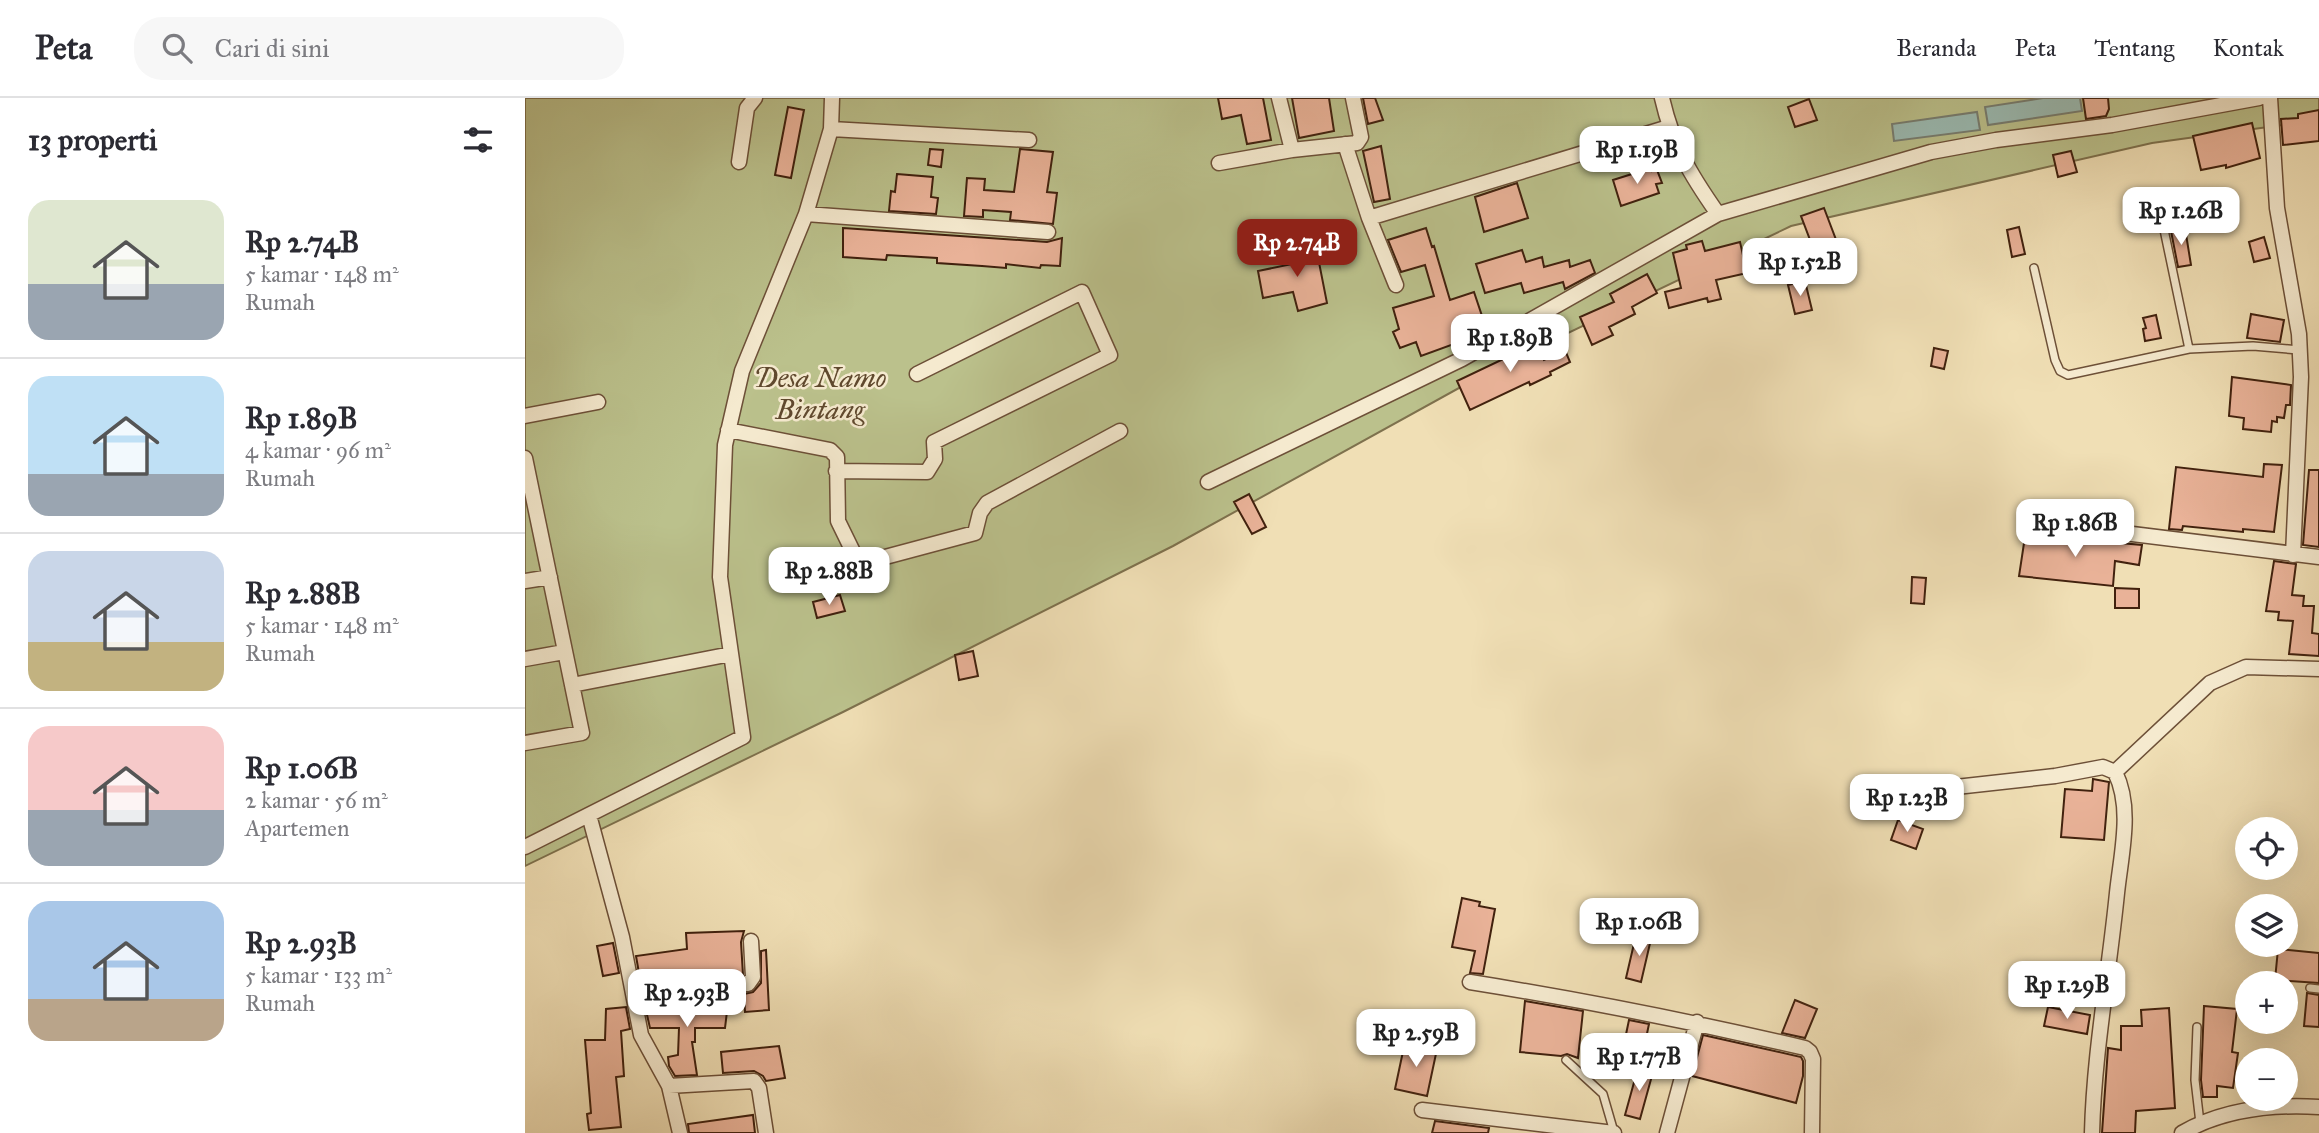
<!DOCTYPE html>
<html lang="id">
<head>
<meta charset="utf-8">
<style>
	body { margin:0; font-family:"IM FELL Great Primer",serif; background:#f7f7f7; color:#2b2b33; height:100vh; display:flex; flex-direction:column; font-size:26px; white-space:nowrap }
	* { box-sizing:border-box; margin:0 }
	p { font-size:23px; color:#7c7c81 }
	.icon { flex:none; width:38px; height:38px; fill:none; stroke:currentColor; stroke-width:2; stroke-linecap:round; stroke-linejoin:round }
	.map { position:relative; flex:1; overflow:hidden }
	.panel { display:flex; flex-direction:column; background:#fff; width:525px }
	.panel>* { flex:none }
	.controls { position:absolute; left:1710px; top:719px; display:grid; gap:14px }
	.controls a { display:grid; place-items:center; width:63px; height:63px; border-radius:50%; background:#fff; box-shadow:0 7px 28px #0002; font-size:35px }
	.price { position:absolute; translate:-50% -60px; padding:0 16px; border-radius:14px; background:#fff; color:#222; font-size:23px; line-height:46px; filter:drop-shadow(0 2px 4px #0008) }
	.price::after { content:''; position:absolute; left:50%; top:42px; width:21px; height:16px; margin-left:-10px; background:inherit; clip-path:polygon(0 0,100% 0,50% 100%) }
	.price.active { background:#8f2418; color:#fff }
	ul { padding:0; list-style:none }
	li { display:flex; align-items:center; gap:21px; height:175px; padding:0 28px }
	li+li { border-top:2px solid #e1e1e2 }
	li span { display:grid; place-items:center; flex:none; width:196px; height:140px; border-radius:21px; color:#555 }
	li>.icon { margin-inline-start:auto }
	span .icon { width:84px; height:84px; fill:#fffc; stroke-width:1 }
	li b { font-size:30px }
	h2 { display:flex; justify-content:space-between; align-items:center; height:84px; padding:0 28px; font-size:30px }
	header { display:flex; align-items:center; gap:42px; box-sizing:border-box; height:98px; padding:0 35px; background:#fff; border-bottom:2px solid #e1e1e2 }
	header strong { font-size:33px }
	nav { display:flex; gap:38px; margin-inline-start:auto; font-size:24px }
	.search { width:490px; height:63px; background:#f7f7f7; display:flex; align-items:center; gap:18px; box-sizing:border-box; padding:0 24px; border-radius:28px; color:#7c7c81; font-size:26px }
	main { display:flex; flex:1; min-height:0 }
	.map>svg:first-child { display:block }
	.green { fill:#bbc18c; stroke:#7e714d; stroke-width:2 }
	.water { fill:#9bbcb4; stroke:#777e72; stroke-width:2 }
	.building { fill:#e9b298; stroke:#41210e; stroke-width:2 }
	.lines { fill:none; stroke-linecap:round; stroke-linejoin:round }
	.lane-casing { stroke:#6d5038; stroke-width:10 }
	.street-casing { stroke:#6d5038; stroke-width:17 }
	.lane { stroke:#f5eacf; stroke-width:7 }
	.street { stroke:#f5eacf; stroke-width:14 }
	.labels { text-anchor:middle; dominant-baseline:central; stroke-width:5; stroke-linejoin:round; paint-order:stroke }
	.park-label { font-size:28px; font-style:italic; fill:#60492e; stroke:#f5eacf }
</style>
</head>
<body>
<header>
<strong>Peta</strong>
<div class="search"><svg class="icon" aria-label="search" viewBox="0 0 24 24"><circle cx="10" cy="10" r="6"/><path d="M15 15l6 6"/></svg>Cari di sini</div>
<nav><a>Beranda</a><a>Peta</a><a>Tentang</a><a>Kontak</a></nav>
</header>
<main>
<section class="panel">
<h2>13 properti<svg class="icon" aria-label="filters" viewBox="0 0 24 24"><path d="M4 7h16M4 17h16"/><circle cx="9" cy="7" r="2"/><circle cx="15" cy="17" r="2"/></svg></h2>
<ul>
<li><span style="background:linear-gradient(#dfe7d0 60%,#9aa5b1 0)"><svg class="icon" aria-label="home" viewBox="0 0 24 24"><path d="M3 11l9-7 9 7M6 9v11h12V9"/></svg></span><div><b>Rp 2.74B</b><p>5 kamar · 148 m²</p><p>Rumah</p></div></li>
<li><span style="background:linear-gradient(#bfe0f5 70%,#9aa5b1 0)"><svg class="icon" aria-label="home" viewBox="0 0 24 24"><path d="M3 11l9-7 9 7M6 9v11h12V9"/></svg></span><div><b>Rp 1.89B</b><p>4 kamar · 96 m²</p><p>Rumah</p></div></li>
<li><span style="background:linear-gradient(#c9d6e8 65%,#c2b280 0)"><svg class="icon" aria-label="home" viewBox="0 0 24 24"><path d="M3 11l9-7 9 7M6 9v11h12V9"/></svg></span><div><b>Rp 2.88B</b><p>5 kamar · 148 m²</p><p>Rumah</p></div></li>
<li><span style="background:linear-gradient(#f6c9c9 60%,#9aa5b1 0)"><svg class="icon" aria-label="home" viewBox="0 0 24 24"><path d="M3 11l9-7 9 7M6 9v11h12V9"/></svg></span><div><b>Rp 1.06B</b><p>2 kamar · 56 m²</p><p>Apartemen</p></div></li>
<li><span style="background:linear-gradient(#a9c7e8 70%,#b9a48a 0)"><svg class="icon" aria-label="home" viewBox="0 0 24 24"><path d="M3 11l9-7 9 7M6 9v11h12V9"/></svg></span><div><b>Rp 2.93B</b><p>5 kamar · 133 m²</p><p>Rumah</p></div></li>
</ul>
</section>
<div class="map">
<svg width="1794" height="1035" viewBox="0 0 1794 1035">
	<rect width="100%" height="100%" fill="#f0dfb5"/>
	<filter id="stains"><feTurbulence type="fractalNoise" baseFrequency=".00286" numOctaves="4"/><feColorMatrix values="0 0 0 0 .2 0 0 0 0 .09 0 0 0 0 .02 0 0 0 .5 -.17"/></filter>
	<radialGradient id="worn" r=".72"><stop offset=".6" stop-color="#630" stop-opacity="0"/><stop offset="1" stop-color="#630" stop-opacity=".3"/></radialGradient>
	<path class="green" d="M0,0H1794V22L1627,45L1266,128L972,269L648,448L318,614L0,768Z"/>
	<path class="water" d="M1518,0H1555L1557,13L1463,27L1460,9Z
		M1452,14L1455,32L1369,43L1367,26Z"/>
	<path class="building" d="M693,0H738L746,42L722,46L716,17L697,21Z
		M767,0H804L809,33L774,40Z
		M838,0H850L858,22L843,26Z
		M1558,0H1583L1584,11L1581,18L1561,21Z
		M1284,1L1292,22L1270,29L1263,9Z
		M263,9L279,12L266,80L250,77Z
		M1794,12V43L1758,47L1756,21L1773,20V16Z
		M1727,25L1735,60L1701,70V67L1676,72L1668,38Z
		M856,48L865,101L849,104L838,53Z
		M405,51L418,52L416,69L403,67Z
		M495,51L528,54L522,94L532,95L528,126L485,122L486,114L458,112V119L439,118L442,80L460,81L459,92L489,94Z
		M1546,53L1552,74L1533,79L1528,57Z
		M1126,70L1127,73L1132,72L1137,85L1131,86L1134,95L1096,108L1088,82Z
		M372,76L408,79L406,99L413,100L411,116L364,113L366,93L370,94Z
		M992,85L1003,120L959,134L950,99Z
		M1299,110L1313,147L1290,155L1276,118Z
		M1494,129L1500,156L1487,159L1482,132Z
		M318,130L522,144L537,140L535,168L516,167L515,170L481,166V170L457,168L412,165V160L362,157L361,162L318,159Z
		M901,130L907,149L909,148L925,202L949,194L958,221L935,229L940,242L896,258L891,244L875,250L868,234L874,231L868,210L909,198L900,167L876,174L863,142Z
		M1660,130L1666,167L1653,169L1646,133Z
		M789,139L802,205L773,213L768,194L738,200L733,173L777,164L773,142Z
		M1739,139L1745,160L1729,164L1724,144Z
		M1177,143L1180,153L1215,144L1222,175L1191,182L1196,201L1183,204L1182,200L1144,210L1140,194L1156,190L1148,155L1162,151L1161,147Z
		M997,152L1001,164L1017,159L1019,169L1044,162L1045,169L1065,162L1070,175L1040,191L1038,184L999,195L996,185L960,195L951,166Z
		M1122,176L1132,195L1107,209L1110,216L1084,229L1088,237L1067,247L1055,219L1089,204L1085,196Z
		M1280,183L1287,212L1270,216L1263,187Z
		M1726,216L1759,222L1755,244L1722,240Z
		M1631,217L1636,240L1620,243L1618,231L1621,230L1618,220Z
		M1011,242L1019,262L1040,252L1045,264L1025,274L1026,277L1005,287L1004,284L945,312L932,283L991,255L990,252Z
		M1409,250L1423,253L1419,271L1406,268Z
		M1707,279L1766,287L1765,307H1761L1759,320L1752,319V324L1747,323L1746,334L1718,331L1719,320L1704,318Z
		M1739,366L1757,367L1749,434L1718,431V434L1658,428L1657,432L1644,431L1651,369L1738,379Z
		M1784,372H1794V449L1778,447Z
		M724,396L741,429L727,436L709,404Z
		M1501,432L1518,435L1517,438L1617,447L1614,467L1590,463L1588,488L1494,478Z
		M1749,463L1771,466L1767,497L1779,498L1778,508H1789L1787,535L1794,536V558L1764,556L1768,523L1753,522L1754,514L1741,513Z
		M1387,479L1401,480L1399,506L1386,505Z
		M1590,490L1614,491V510H1590Z
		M315,497L320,513L292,520L288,504Z
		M448,553L453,578L434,582L430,557Z
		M1568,681L1584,684L1579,742L1536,739L1540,691L1567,693Z
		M1373,722L1398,731L1391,751L1366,742Z
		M937,800L955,804L954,808L970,811L958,876L945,875L950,853L927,849Z
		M219,833L216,844L218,877L115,881L111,858L162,851L161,835Z
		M1111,837L1126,841L1116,884L1101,880Z
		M88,845L94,875L78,878L72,848Z
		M1753,851L1794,855V885L1750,882Z
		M241,852L244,912L220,914L219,896L228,894L236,885V853Z
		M1782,895L1794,897V929L1779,928Z
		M1270,902L1292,911L1280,940L1257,935Z
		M1000,903L1058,913L1053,960L1042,956L1036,958L995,954Z
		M188,904L203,905L200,930H170V944H167L172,977L150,978L144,968L143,959L153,957L154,930H125L120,908L188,907Z
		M1679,908L1712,911L1707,954L1713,955L1708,990L1692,988V999H1678L1676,982Z
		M101,909L105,931L96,933L99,978L91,979L96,1029L64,1032L62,1016L66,1015L60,942H80L81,911Z
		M1523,909L1565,917L1562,936L1519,928Z
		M1644,910L1650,1010L1611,1013L1610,1035H1577L1583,950L1596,952V928H1617L1616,912Z
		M1104,922L1124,926L1115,969L1095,965Z
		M1178,937L1276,959L1278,963V978L1271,1005L1167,978Z
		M880,944L912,951L902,998L870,991Z
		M254,948L260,980L241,983L238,978L229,973L198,975L196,954Z
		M1113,970L1128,974L1115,1021L1100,1017Z
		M228,1017L230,1035H164L163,1026Z
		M910,1023L964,1030L963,1035H907Z"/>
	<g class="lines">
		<defs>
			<path id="lane" d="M1637,122L1664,251
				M1509,170L1530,262L1535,273L1543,277L1664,251L1728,248L1774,252
				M1785,890L1794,891
				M1672,929L1670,982L1675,1025
				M1041,962L1078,996L1089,1034"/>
			<path id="street" d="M754,0L767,52
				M1137,0C1148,48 1165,76 1193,116
				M1745,0L1752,110L1774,236L1776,279L1768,457
				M306,31L504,42
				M820,46L844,120L1144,29
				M214,64L222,10L230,0
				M694,65L767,52L832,45L836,39L828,0
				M281,116L523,134
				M844,120L871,187
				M0,318L73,304
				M203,332L305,352L312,359L313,423L334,466L450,435L455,415L462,405L595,333
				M0,360L57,635L0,645
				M311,373L402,374L410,361L409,344L585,257L557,194L392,276
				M683,384L937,261L1193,116L1406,54L1471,42L1587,27L1734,0
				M1510,424L1794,459
				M0,483L25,479
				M0,561L39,554
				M47,587L206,556
				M1590,674L1685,585L1721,569L1794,571
				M1422,690L1530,678L1578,669L1590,674C1608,710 1596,756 1592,795C1584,875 1569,955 1567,1035
				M64,717L97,839L116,937L144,988L155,1035
				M0,749L218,639L195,479L200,347L217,273L281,116L306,31L307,0
				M945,884C1058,902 1169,924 1280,950L1285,954L1288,961L1287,1035
				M108,891L223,886L228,879L226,843
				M144,988L229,983L234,990L241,1035
				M897,1012L1089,1035
				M1142,1035L1172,924
				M1657,1035C1699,1011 1746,1006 1794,1009"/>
		</defs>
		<use href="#lane" class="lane-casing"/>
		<use href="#street" class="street-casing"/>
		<use href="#lane" class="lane"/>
		<use href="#street" class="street"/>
	</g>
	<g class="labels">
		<g class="park-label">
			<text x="295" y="279">Desa Namo<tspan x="295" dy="32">Bintang</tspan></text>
		</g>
	</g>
	<rect width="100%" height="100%" filter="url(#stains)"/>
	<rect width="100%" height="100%" fill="url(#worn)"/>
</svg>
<div class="controls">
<a><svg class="icon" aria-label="locate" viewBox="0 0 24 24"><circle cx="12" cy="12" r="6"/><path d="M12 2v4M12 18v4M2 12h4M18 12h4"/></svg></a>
<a><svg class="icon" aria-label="layers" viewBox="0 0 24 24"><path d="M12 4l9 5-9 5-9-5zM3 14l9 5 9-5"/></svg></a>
<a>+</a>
<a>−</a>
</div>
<b class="price" style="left:1112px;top:88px">Rp 1.19B</b>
<b class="price" style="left:1656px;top:149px">Rp 1.26B</b>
<b class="price active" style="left:772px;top:181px">Rp 2.74B</b>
<b class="price" style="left:1275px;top:200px">Rp 1.52B</b>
<b class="price" style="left:985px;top:276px">Rp 1.89B</b>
<b class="price" style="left:1550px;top:461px">Rp 1.86B</b>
<b class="price" style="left:304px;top:509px">Rp 2.88B</b>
<b class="price" style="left:1382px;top:736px">Rp 1.23B</b>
<b class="price" style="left:1114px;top:860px">Rp 1.06B</b>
<b class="price" style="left:1542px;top:923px">Rp 1.29B</b>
<b class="price" style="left:162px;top:931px">Rp 2.93B</b>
<b class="price" style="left:891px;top:971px">Rp 2.59B</b>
<b class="price" style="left:1114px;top:995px">Rp 1.77B</b>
</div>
</main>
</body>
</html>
